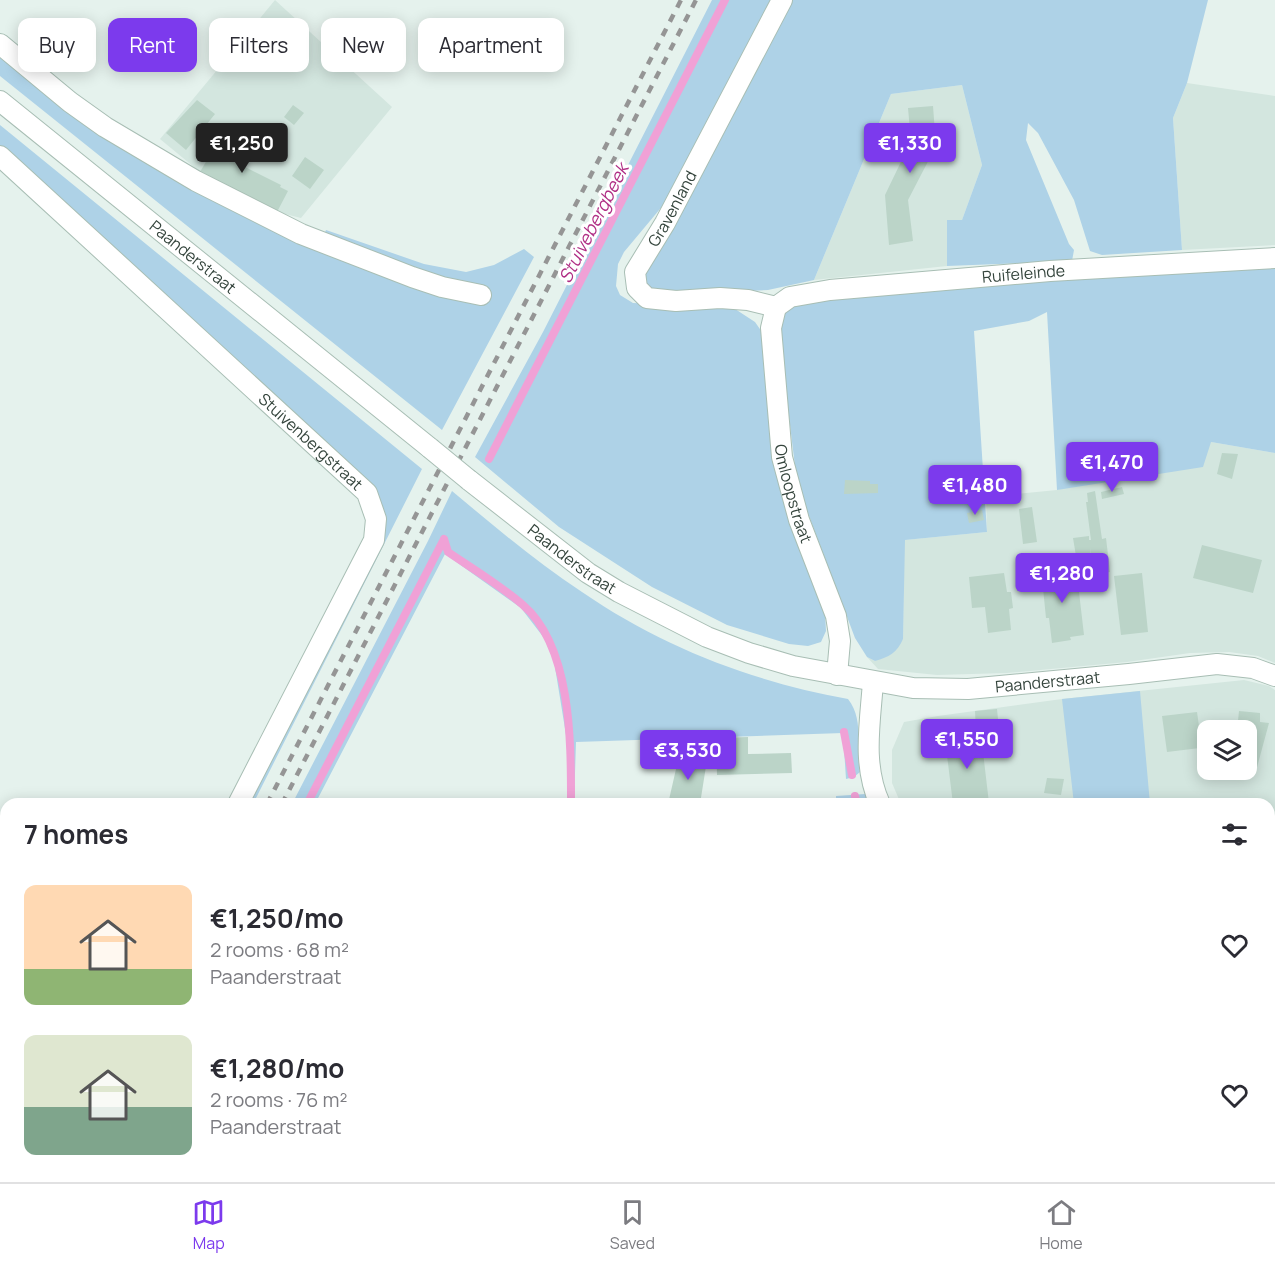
<!DOCTYPE html>
<html lang="en">
<head>
<meta charset="utf-8">
<style>
	body { margin:0; font-family:Manrope,sans-serif; background:#f7f7f7; color:#2b2b33; height:100vh; display:flex; flex-direction:column; font-size:22px; white-space:nowrap }
	* { box-sizing:border-box; margin:0 }
	p { font-size:20px; color:#7c7c81 }
	.icon { flex:none; width:33px; height:33px; fill:none; stroke:currentColor; stroke-width:2; stroke-linecap:round; stroke-linejoin:round }
	.map { position:relative; flex:1; overflow:hidden }
	.panel { position:absolute; left:0px; top:798px; width:1275px; height:384px; display:flex; flex-direction:column; background:#fff; border-radius:18px 18px 0 0; box-shadow:0 3px 15px #0003 }
	.panel>* { flex:none }
	.guide { position:absolute; left:18px; top:18px; width:600px; height:54px; display:flex; gap:12px }
	.fabs { position:absolute; left:1197px; top:720px; display:grid; gap:12px }
	.fabs a { display:grid; place-items:center; width:60px; height:60px; border-radius:12px; background:#fff; box-shadow:0 3px 15px #0003; font-size:30px }
	.price { position:absolute; translate:-50% -51px; padding:0 14px; border-radius:6px; background:#7c3aed; color:#fff; font-size:20px; line-height:39px; filter:drop-shadow(0 2px 3px #0008) }
	.price::after { content:''; position:absolute; left:50%; top:36px; width:18px; height:14px; margin-left:-9px; background:inherit; clip-path:polygon(0 0,100% 0,50% 100%) }
	.price.active { background:#222; color:#fff }
	ul { padding:0; list-style:none }
	li { display:flex; align-items:center; gap:18px; height:150px; padding:0 24px }
	li span { display:grid; place-items:center; flex:none; width:168px; height:120px; border-radius:12px; color:#555 }
	li>.icon { margin-inline-start:auto }
	span .icon { width:72px; height:72px; fill:#fffc; stroke-width:1 }
	li b { font-size:26px }
	h2 { display:flex; justify-content:space-between; align-items:center; height:72px; padding:0 24px; font-size:26px }
	.pill { padding:0 21px; border-radius:12px; background:#fff; box-shadow:0 3px 15px #0003; font-size:21px; line-height:54px }
	.pill.active { background:#7c3aed; color:#fff }
	.tab-bar { display:flex; justify-content:space-around; align-items:center; height:84px; border-top:2px solid #e1e1e2; background:#fff; font-size:16px; color:#7c7c81 }
	.tab-bar a { display:grid; justify-items:center; gap:3px }
	.tab-bar .active { color:#7c3aed }
	.map>svg:first-child { display:block }
	.residential { fill:#d3e6df; fill-rule:evenodd }
	.green { fill:#aed2e7 }
	.lines { fill:none; stroke-linecap:round; stroke-linejoin:round }
	.stream { stroke:#f0a1d6; stroke-width:8 }
	.building { fill:#bbd4c8 }
	.street-casing { stroke:#a8beb4; stroke-width:22 }
	.street { stroke:#fff; stroke-width:20 }
	.rail { stroke:#959595; stroke-width:4.5; stroke-dasharray:8 8; stroke-linecap:butt }
	.street-bridge-casing { stroke:#a8beb4; stroke-width:22; stroke-linecap:butt }
	.street-bridge { stroke:#fff; stroke-width:20 }
	.labels { text-anchor:middle; dominant-baseline:central; stroke-width:6; stroke-linejoin:round; paint-order:stroke }
	.street-label { font-size:16px; fill:#35453d; stroke:#fff }
	.water-label { font-size:18px; font-style:italic; fill:#b02f85; stroke:#fff }
</style>
</head>
<body>
<div class="map">
<svg width="1275" height="1182" viewBox="0 0 1275 1182">
	<rect width="100%" height="100%" fill="#e5f2ed"/>
	<path class="residential" d="M275,0L392,107L301,218L277,212L200,172L160,139Z
		M1187,83L1275,96V245L1182,250L1173,118Z
		M962,85L982,165L962,220H947V266L814,280L891,94Z
		M1211,442L1275,453V663L1258,656L1229,652L1190,653L1127,662L1007,673L937,675L878,669L867,657L875,661L903,639L904,540L987,532L986,497L1057,490Z
		M1244,680L1269,686L1275,690V1140L1269,1138V804H901L892,783V750L904,722L938,716L1062,699ZM1208,730H1246V770H1208Z"/>
	<path class="green" d="M712,0H771L670,197L624,252L618,264L616,286L620,295L633,303L732,307L755,322L762,332L772,451L783,499L825,613L826,631L821,642L808,646L789,644L727,625L652,587L559,527L475,457L543,332Z
		M786,0H1208L1187,83L1173,118L1182,250L1102,255L1090,251L1074,200L1038,133L1028,123L1026,140L1069,244L1074,250L1072,261L947,266V220H962L982,165L962,85L891,94L814,280L768,290L682,294L651,289L644,280L645,270Z
		M0,53L218,202L259,224L364,265L323,237L326,230L424,264L466,272L494,265L524,249L534,257L442,430L0,76Z
		M0,125L422,469L253,804H244L381,511L0,149Z
		M1275,267V453L1211,442L1203,467L1057,490L1047,312L1029,321L974,331L987,532L905,540L903,639C897,653 889,657 875,661L867,657L855,638L803,500L795,466L778,326L784,313L798,304L887,291L1066,278Z
		M452,491C494,526 536,562 582,592C662,647 753,682 848,699C865,721 855,747 860,772L854,777L846,779L843,733L576,742L574,804H567V741L554,661L544,638L521,608L445,554L315,804H292L428,541Z
		M1140,691L1150,804H1074L1062,699Z
		M865,794L869,804H836V796Z
		M1269,1138L1275,1140V1182H929L930,1176H1269Z
		M6,1149V1176H59L56,1182H0V1168Z
		M103,1176H542L538,1182H100Z
		M759,1176H916L915,1182H756Z"/>
	<g class="lines">
		<path class="stream" d="M489,459L725,0
			M444,539L448,552C473,569 500,585 523,605C572,647 571,744 571,804
			M844,732L852,775
			M855,796L857,804
			M307,804L444,539
			M112,1182L115,1176"/>
	</g>
	<path class="building" d="M197,100L215,114L186,150L166,133Z
		M293,105L304,113L294,125L284,117Z
		M933,106L936,146L908,200L913,241L889,245L885,195L911,141L908,108Z
		M222,134L253,150L243,166L281,185L280,187L288,191L277,212L200,172Z
		M305,157L324,170L310,189L292,176Z
		M1222,453L1238,454L1232,479L1217,474Z
		M845,480L870,481V484H878V493L844,494Z
		M1122,487L1124,494L1102,499L1101,492Z
		M1095,491L1102,539L1106,538L1110,572L1094,574L1090,548L1091,561L1077,562L1073,538L1089,536V540H1091L1086,502H1088L1087,493Z
		M1032,507L1037,542L1023,544L1019,509Z
		M982,510L984,520L969,523L967,513Z
		M1202,545L1262,560L1253,593L1193,578Z
		M1062,565L1064,576L1077,575L1084,635L1070,637L1071,640L1052,643L1049,618H1046L1041,568Z
		M1004,573L1007,592H1011L1013,608L1009,609L1011,630L988,633L985,607L972,608L969,577Z
		M1142,573L1148,632L1121,635L1114,576Z
		M997,709L999,729L976,731L975,711Z
		M1239,711L1260,713V722L1269,723L1256,771L1246,770V730H1237Z
		M1197,712L1199,726L1209,724L1208,747L1167,752L1162,716Z
		M981,735L989,803L953,804L945,739Z
		M748,737V754L791,753L792,773L717,775L716,738Z
		M679,756L707,760L700,804H668Z
		M1047,778L1064,779L1061,795L1044,793Z
		M1269,821L1275,823V846L1269,844Z
		M616,1176H633L643,1182H612Z"/>
	<g class="lines">
		<defs>
			<g id="street">
				<path d="M0,44L70,102L105,127L196,181L301,234L412,277L442,287L481,295"/>
				<path id="s1" d="M0,101L430,448"/>
				<path id="s2" d="M0,156L367,493L376,519L374,540L238,804"/>
				<path id="s3" d="M776,307L790,297L830,290L1050,271L1275,258"/>
				<path id="s4" d="M776,307L748,300L720,298L676,301L647,298L637,288L635,272L665,223L782,0"/>
				<path id="s5" d="M776,307L771,328L782,457L799,520L836,616L840,641L837,675"/>
				<path id="s6" d="M469,480L588,573L619,592L707,637L749,653L793,666L913,688L968,689L1129,674L1217,664L1253,668L1275,676"/>
				<path d="M873,682C870,724 862,765 880,804"/>
				<path d="M0,1105L6,1106"/>
				<path d="M924,1182L926,1176"/>
			</g>
		</defs>
		<use href="#street" class="street-casing"/>
		<use href="#street" class="street"/>
		<path class="rail" d="M267,804L681,0
			M282,804L696,0
			M72,1182L75,1176
			M88,1182L91,1176"/>
		<defs>
			<path id="street-bridge" d="M430,448L469,480"/>
		</defs>
		<use href="#street-bridge" class="street-bridge-casing"/>
		<use href="#street-bridge" class="street-bridge"/>
	</g>
	<g class="labels">
		<g class="street-label">
			<text stroke="none"><textPath href="#s4" startOffset="234">Gravenland</textPath></text>
			<text stroke="none"><textPath href="#s1" startOffset="248">Paanderstraat</textPath></text>
			<text stroke="none"><textPath href="#s3" startOffset="252">Ruifeleinde</textPath></text>
			<text stroke="none"><textPath href="#s2" startOffset="422">Stuivenbergstraat</textPath></text>
			<text stroke="none"><textPath href="#s5" startOffset="189">Omloopstraat</textPath></text>
			<text stroke="none"><textPath href="#s6" startOffset="130">Paanderstraat</textPath></text>
			<text stroke="none"><textPath href="#s6" startOffset="634">Paanderstraat</textPath></text>
		</g>
		<g class="water-label">
			<text transform="translate(593 223) rotate(-63)">Stuivebergbeek</text>
		</g>
	</g>
</svg>
<div class="fabs">
<a><svg class="icon" aria-label="layers" viewBox="0 0 24 24"><path d="M12 4l9 5-9 5-9-5zM3 14l9 5 9-5"/></svg></a>
</div>
<b class="price active" style="left:242px;top:174px">€1,250</b>
<b class="price" style="left:910px;top:174px">€1,330</b>
<b class="price" style="left:1112px;top:493px">€1,470</b>
<b class="price" style="left:975px;top:516px">€1,480</b>
<b class="price" style="left:1062px;top:604px">€1,280</b>
<b class="price" style="left:967px;top:770px">€1,550</b>
<b class="price" style="left:688px;top:781px">€3,530</b>
<div class="guide">
<a class="pill">Buy</a>
<a class="pill active">Rent</a>
<a class="pill">Filters</a>
<a class="pill">New</a>
<a class="pill">Apartment</a>
</div>
<section class="panel">
<h2>7 homes<svg class="icon" aria-label="filters" viewBox="0 0 24 24"><path d="M4 7h16M4 17h16"/><circle cx="9" cy="7" r="2"/><circle cx="15" cy="17" r="2"/></svg></h2>
<ul>
<li><span style="background:linear-gradient(#ffd9b3 70%,#8fb573 0)"><svg class="icon" aria-label="home" viewBox="0 0 24 24"><path d="M3 11l9-7 9 7M6 9v11h12V9"/></svg></span><div><b>€1,250/mo</b><p>2 rooms · 68 m²</p><p>Paanderstraat</p></div><svg class="icon" aria-label="heart" viewBox="0 0 24 24"><path d="M12 20l-8-8c-3-5 5-10 8-4 3-6 11-1 8 4z"/></svg></li>
<li><span style="background:linear-gradient(#dfe7d0 60%,#7fa58c 0)"><svg class="icon" aria-label="home" viewBox="0 0 24 24"><path d="M3 11l9-7 9 7M6 9v11h12V9"/></svg></span><div><b>€1,280/mo</b><p>2 rooms · 76 m²</p><p>Paanderstraat</p></div><svg class="icon" aria-label="heart" viewBox="0 0 24 24"><path d="M12 20l-8-8c-3-5 5-10 8-4 3-6 11-1 8 4z"/></svg></li>
</ul>
</section>
</div>
<nav class="tab-bar">
<a class="active"><svg class="icon" aria-label="map" viewBox="0 0 24 24"><path d="M3 6l6-2 6 2 6-2v14l-6 2-6-2-6 2zM9 4v14M15 6v14"/></svg>Map</a>
<a><svg class="icon" aria-label="saved" viewBox="0 0 24 24"><path d="M7 4h10v16l-5-4-5 4z"/></svg>Saved</a>
<a><svg class="icon" aria-label="home" viewBox="0 0 24 24"><path d="M3 11l9-7 9 7M6 9v11h12V9"/></svg>Home</a>
</nav>
</body>
</html>
